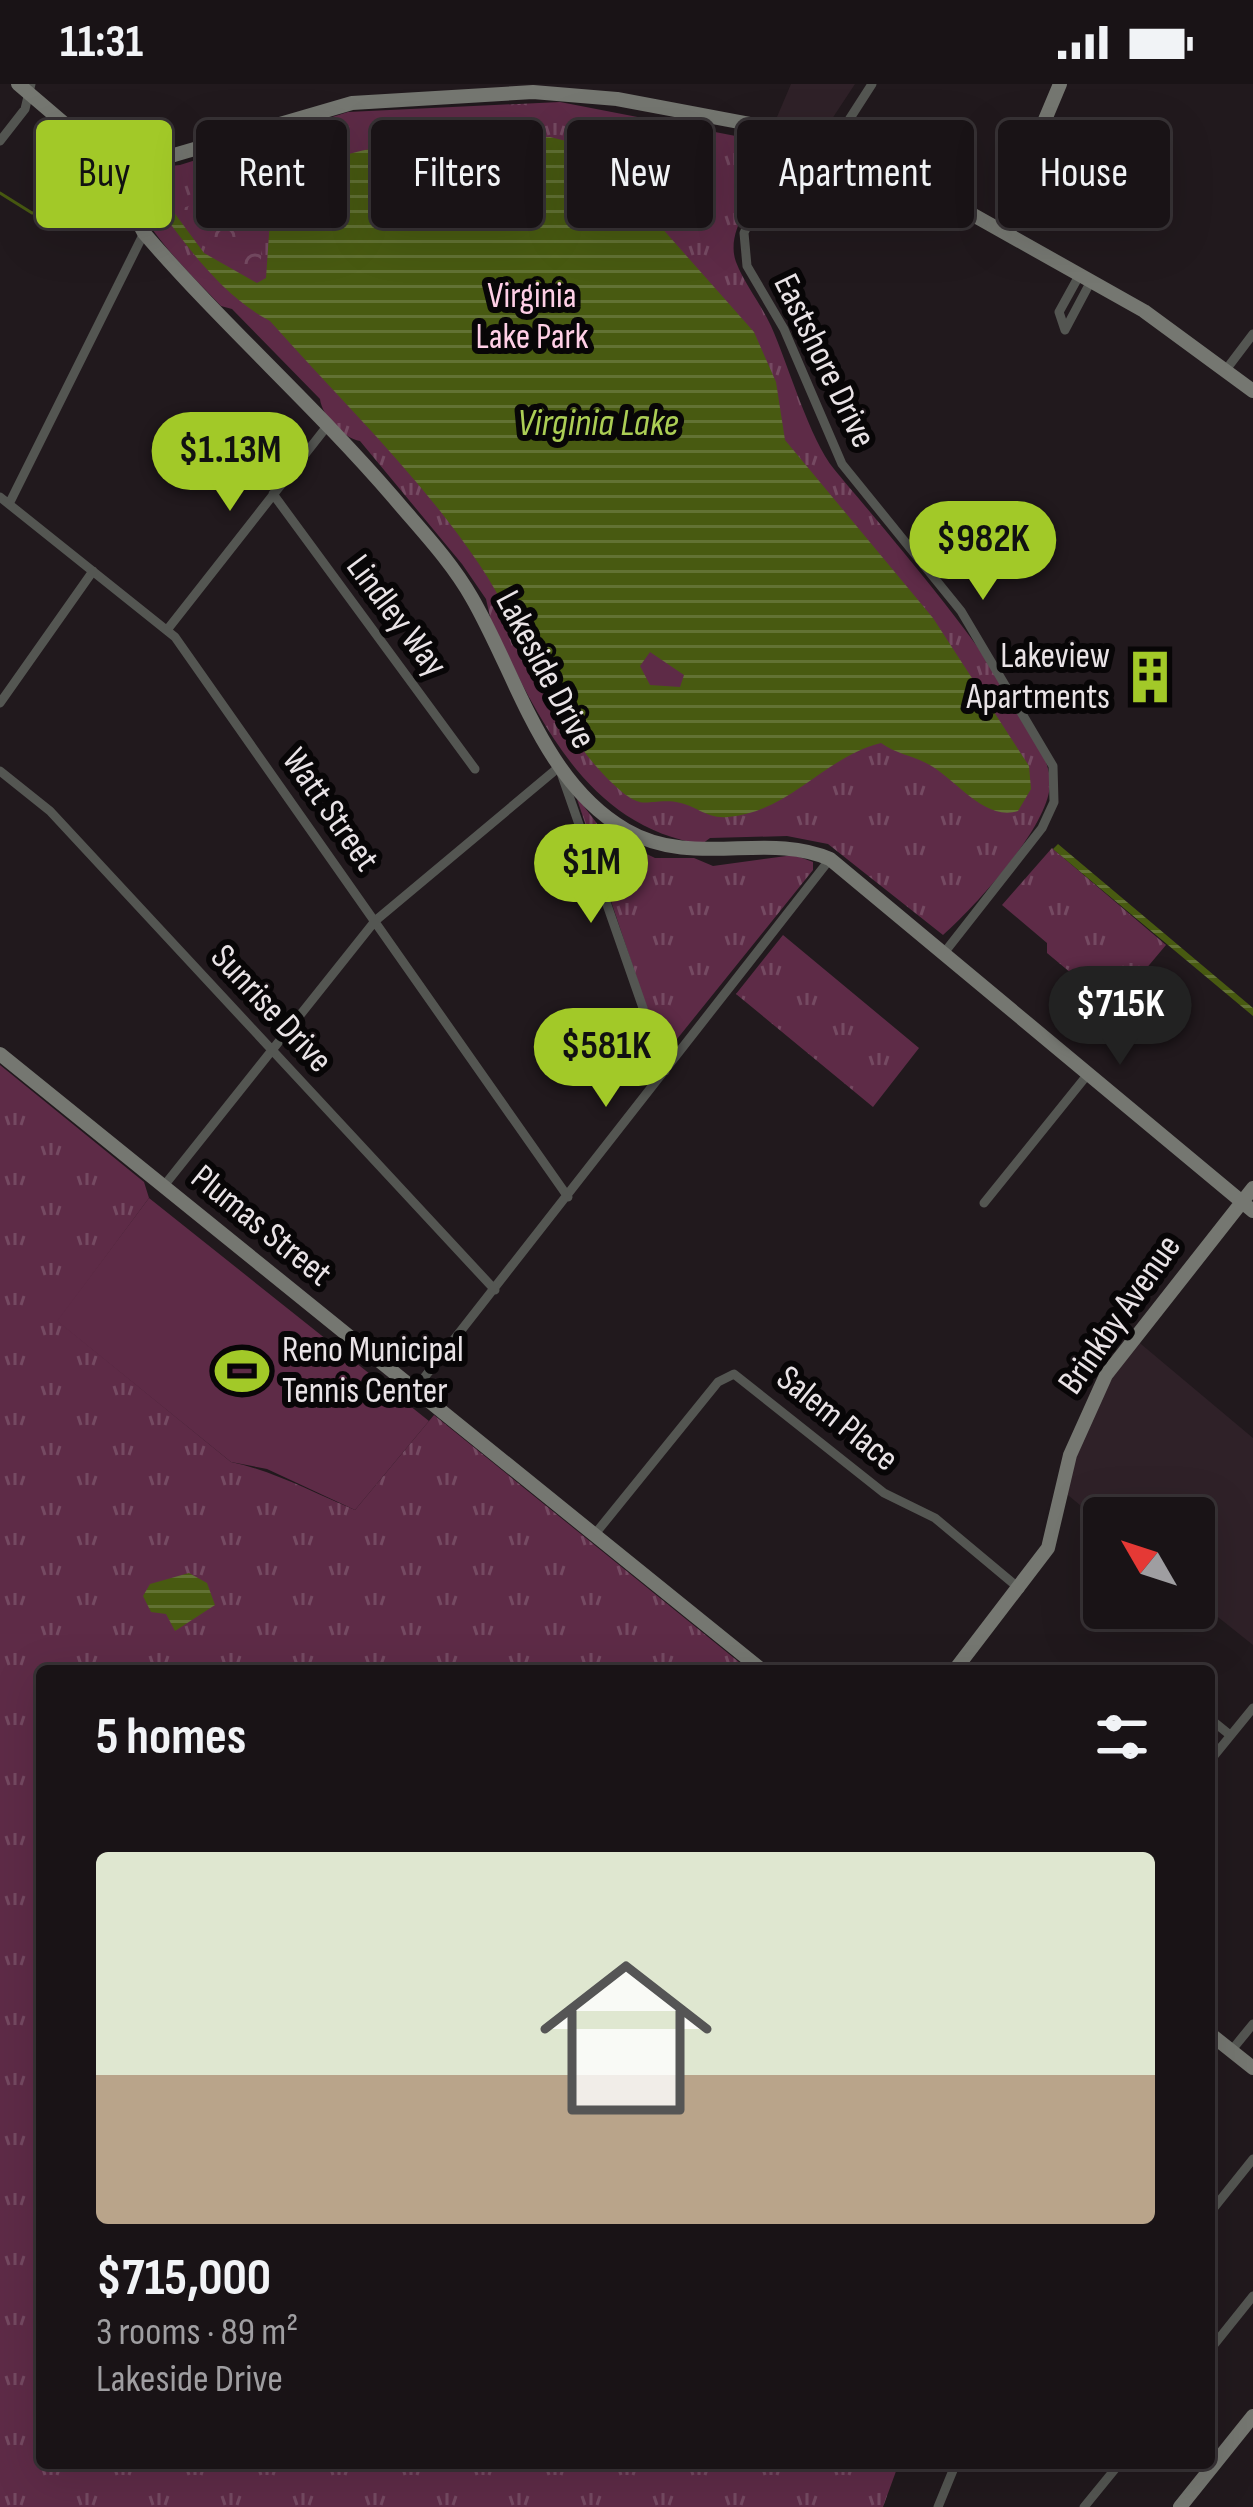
<!DOCTYPE html>
<html lang="en">
<head>
<meta charset="utf-8">
<style>
	body { margin:0; font-family:"Sofia Sans Condensed",sans-serif; background:#262023; color:#f1f3f6; height:100vh; display:flex; flex-direction:column; font-size:45px; white-space:nowrap }
	* { box-sizing:border-box; margin:0 }
	p { font-size:39px; color:#9f9ea1 }
	.icon { flex:none; width:66px; height:66px; fill:none; stroke:currentColor; stroke-width:2; stroke-linecap:round; stroke-linejoin:round }
	.map { position:relative; flex:1; overflow:hidden }
	.details { position:absolute; left:36px; top:1581px; width:1179px; height:804px; display:flex; flex-direction:column; background:#191316; border-radius:12px; box-shadow:0 12px 48px #0002,0 0 0 3px #373235 }
	.details>* { flex:none }
	.banner { position:absolute; left:36px; top:36px; width:1182px; height:108px; display:flex; gap:24px }
	.needle { width:78px; rotate:309deg }
	.tools { position:absolute; left:1083px; top:1413px; display:grid; gap:24px }
	.tools a { display:grid; place-items:center; width:132px; height:132px; border-radius:12px; background:#191316; box-shadow:0 12px 48px #0002,0 0 0 3px #373235; font-size:60px }
	.price { position:absolute; translate:-50% -102px; padding:0 27px; border-radius:42px; background:#a2c928; color:#111; font-size:39px; line-height:78px; filter:drop-shadow(0 3px 6px #0008) }
	.price::after { content:''; position:absolute; left:50%; top:72px; width:36px; height:27px; margin-left:-18px; background:inherit; clip-path:polygon(0 0,100% 0,50% 100%) }
	.price.on { background:#222; color:#fff }
	ul { padding:0; list-style:none }
	li { display:grid; align-content:center; gap:24px; height:636px; padding:0 60px }
	li span { display:grid; place-items:center; height:372px; border-radius:12px; color:#555 }
	li>.icon { margin-inline-start:auto }
	span .icon { width:216px; height:216px; fill:#fffc; stroke-width:1 }
	li b { font-size:51px }
	h2 { display:flex; justify-content:space-between; align-items:center; height:144px; padding:0 60px; font-size:51px }
	.tag { padding:0 42px; border-radius:12px; background:#191316; box-shadow:0 12px 48px #0002,0 0 0 3px #373235; font-size:42px; line-height:108px }
	.tag.on { background:#a2c928; color:#111 }
	.status { display:flex; justify-content:space-between; align-items:center; height:84px; padding:0 60px; background:#191316; direction:ltr }
	.status svg { height:33px; fill:currentColor }
	.map>svg:first-child { display:block }
	.built { fill:#2f2128 }
	.grass { fill:url(#grass-tufts) }
	.forest { fill:url(#forest-crowns) }
	.pitch { fill:#5e2b47 }
	.water { fill:url(#water-rules); fill-rule:evenodd }
	.lines { fill:none; stroke-linecap:round; stroke-linejoin:round }
	.stream { stroke:#485a11; stroke-width:3 }
	.street { stroke:#545652; stroke-width:9 }
	.secondary { stroke:#757771; stroke-width:14 }
	.labels { text-anchor:middle; dominant-baseline:central; stroke-width:12; stroke-linejoin:round; paint-order:stroke }
	.park-label { font-size:36px; fill:#ffcfe6; stroke:#080607 }
	.street-label { font-size:36px; fill:#e9e3e6; stroke:#080607 }
	.poi-label { font-size:36px; fill:#e9e3e6; stroke:#080607; text-anchor:end }
	.water-label { font-size:39px; font-style:italic; fill:#acce55; stroke:#080607 }
</style>
</head>
<body>
<div class="status"><b>11:31</b><svg viewBox="0 0 49 12"><path d="M0 12V9h3v3zM5 12V6h3v6zM10 12V3h3v9zM15 12V0h3v12zM26 1h20v11H26zM47 4h2v5h-2z"/></svg></div>
<div class="map">
<svg width="1253" height="2423" viewBox="0 0 1253 2423">
	<defs>
		<pattern id="grass-tufts" width="24" height="20" patternUnits="userSpaceOnUse" patternTransform="scale(3)"><rect width="24" height="20" fill="#5e2b47"/><path d="M3 7l-1-3M5 7V3M7 7l1-3M15 17l-1-3M17 17v-4M19 17l1-3" fill="none" stroke="#754a62"/></pattern>
		<pattern id="forest-crowns" width="20" height="18" patternUnits="userSpaceOnUse" patternTransform="scale(3)"><rect width="20" height="18" fill="#5e2b47"/><path d="M2 6a3 3 0 1 1 6 0M12 15a3 3 0 1 1 6 0" fill="none" stroke="#754a62"/></pattern>
		<pattern id="water-rules" width="6" height="5" patternUnits="userSpaceOnUse" patternTransform="scale(3)"><rect width="6" height="5" fill="#485a11"/><path d="M0 2.5h6" fill="none" stroke="#627234"/></pattern>
	</defs>
	<rect width="100%" height="100%" fill="#21191d"/>
	<path class="built" d="M791,0H855L828,41L777,33Z
		M1135,1255L1253,1354V1561L1194,1514V1434H1104V1441L1063,1407L1094,1315Z"/>
	<path class="grass" d="M560,18L767,58C773,98 722,140 736,178C745,201 761,220 771,242C788,280 810,356 834,385C880,441 1047,630 1050,697C1052,740 975,822 943,851L828,760L787,752L710,754L702,760C586,743 537,632 491,537L486,515L462,480L360,357C343,354 322,332 320,315L232,225L221,222C196,195 126,131 133,93L143,85L180,81L348,28Z
		M576,712L605,750L655,774H694L713,782L794,771L813,778V786L669,965L659,961Z
		M1052,764L1166,861L1113,924L1047,869V859L1002,821Z
		M783,851L919,964L873,1023L736,910Z
		M0,981L144,1098L149,1114L58,1237L231,1378C274,1387 314,1409 355,1426L434,1331L750,1587H42V2379H899L883,2423H0Z"/>
	<path class="forest" d="M290,86L263,139L260,193L204,162L183,124Z"/>
	<path class="pitch" d="M149,1114L429,1337L355,1426L267,1385L231,1378L57,1237Z"/>
	<path class="water" d="M550,53L590,63L754,248L776,298L785,356L933,534L1029,682L1031,705L1018,727C983,738 954,692 926,679C910,671 897,670 881,659C824,673 790,728 728,733C706,735 696,721 676,718C644,714 644,730 611,698C553,643 524,546 479,480C419,391 341,317 270,237C215,208 175,146 139,96L147,92L204,169L257,199L266,194L270,136L305,84L314,87C357,51 491,57 550,53ZM650,568L684,591L680,603L650,601L640,582Z
		M1058,760L1253,924V932L1053,765Z
		M189,1489L207,1499L215,1521L175,1547L166,1530L151,1528L143,1512L150,1500Z"/>
	<g class="lines">
		<path class="stream" d="M140,108L146,106
			M0,109L32,129L109,118"/>
		<path class="street" d="M780,46L771,89L744,149L747,182L784,245L842,380L961,527L1053,682L1054,718L1042,744L944,869
			M836,56L872,0
			M0,57L25,25L31,0
			M1065,246L1059,228L1080,190
			M1065,246L1091,197
			M1225,287L1253,250
			M273,410L475,685
			M0,413L175,553L568,1113
			M9,420L144,149
			M167,546L328,341
			M0,619L93,487
			M0,687L50,727L495,1206
			M163,1103L375,837L559,683L665,987
			M984,1119L1088,990
			M416,1304L830,775
			M595,1450L718,1298L734,1290L884,1409L935,1434L1020,1505
			M1209,1634L1230,1651
			M1209,1678L1253,1624
			M1231,1967L1253,1940
			M1209,2130L1253,2075
			M1209,2267L1253,2212
			M938,2423L956,2379
			M1084,2423L1120,2379"/>
		<path class="secondary" d="M18,0L86,58L138,74L174,71L352,19L533,8L617,15L825,54L847,60L1144,227L1253,307
			M122,72L123,109L144,149C223,241 315,322 394,414C421,446 451,477 472,514C517,592 543,698 626,746C693,785 767,747 830,775L1253,1127
			M999,145L1060,0
			M0,970L763,1587
			M954,1587L1048,1464L1070,1371L1106,1291L1253,1104
			M1209,1949L1253,1984
			M1180,2423L1253,2332"/>
	</g>
	<defs>
		<symbol id="building-bare" viewBox="-9 -9 18 18"><path d="M-4-6H4V6H1V3H-1V6H-4ZM-2.5-4.3h1.7v1.8h-1.7ZM.8-4.3h1.7v1.8H.8ZM-2.5-1h1.7V.8h-1.7ZM.8-1h1.7V.8H.8Z" fill="#a2c928" stroke="#080607" stroke-width="2.5" paint-order="stroke"/></symbol>
		<symbol id="stadium-bare" viewBox="-9 -9 18 18"><path d="M0-5a6.5 5 0 1 0 0 10a6.5 5 0 1 0 0-10ZM-3.5-1.8h7v3.6h-7Z" fill="#a2c928" stroke="#080607" stroke-width="2.5" paint-order="stroke"/></symbol>
	</defs>
	<g fill-rule="evenodd">
		<use href="#building-bare" x="1112" y="555" width="76" height="76"/>
		<use href="#stadium-bare" x="204" y="1249" width="76" height="76"/>
	</g>
	<g class="labels">
		<g class="park-label">
			<text x="532" y="212">Virginia<tspan x="532" dy="41">Lake Park</tspan></text>
		</g>
		<g class="street-label">
			<text transform="translate(824 277) rotate(64)">Eastshore Drive</text>
			<text transform="translate(396 532) rotate(53)">Lindley Way</text>
			<text transform="translate(545 586) rotate(62)">Lakeside Drive</text>
			<text transform="translate(330 726) rotate(55)">Watt Street</text>
			<text transform="translate(271 925) rotate(47)">Sunrise Drive</text>
			<text transform="translate(261 1142) rotate(39)">Plumas Street</text>
			<text transform="translate(1120 1231) rotate(-55)">Brinkby Avenue</text>
			<text transform="translate(837 1335) rotate(39)">Salem Place</text>
		</g>
		<g class="poi-label">
			<text x="1110" y="572">Lakeview<tspan x="1110" dy="41">Apartments</tspan></text>
			<text x="282" y="1266" text-anchor="start">Reno Municipal<tspan x="282" dy="41">Tennis Center</tspan></text>
		</g>
		<g class="water-label">
			<text x="598" y="339">Virginia Lake</text>
		</g>
	</g>
</svg>
<div class="tools">
<a><svg class="needle" viewBox="-14 -14 28 28"><path d="M0-13l5 13h-10z" fill="#e53935"/><path d="M0 13l5-13h-10z" fill="#9f9ea1"/></svg></a>
</div>
<b class="price" style="left:230px;top:430px">$1.13M</b>
<b class="price" style="left:983px;top:519px">$982K</b>
<b class="price" style="left:591px;top:842px">$1M</b>
<b class="price on" style="left:1120px;top:984px">$715K</b>
<b class="price" style="left:606px;top:1026px">$581K</b>
<div class="banner">
<a class="tag on">Buy</a>
<a class="tag">Rent</a>
<a class="tag">Filters</a>
<a class="tag">New</a>
<a class="tag">Apartment</a>
<a class="tag">House</a>
</div>
<section class="details">
<h2>5 homes<svg class="icon" aria-label="filters" viewBox="0 0 24 24"><path d="M4 7h16M4 17h16"/><circle cx="9" cy="7" r="2"/><circle cx="15" cy="17" r="2"/></svg></h2>
<ul>
<li><span style="background:linear-gradient(#dfe7d0 60%,#b9a48a 0)"><svg class="icon" aria-label="home" viewBox="0 0 24 24"><path d="M3 11l9-7 9 7M6 9v11h12V9"/></svg></span><div><b>$715,000</b><p>3 rooms · 89 m²</p><p>Lakeside Drive</p></div></li>
</ul>
</section>
</div>
</body>
</html>
